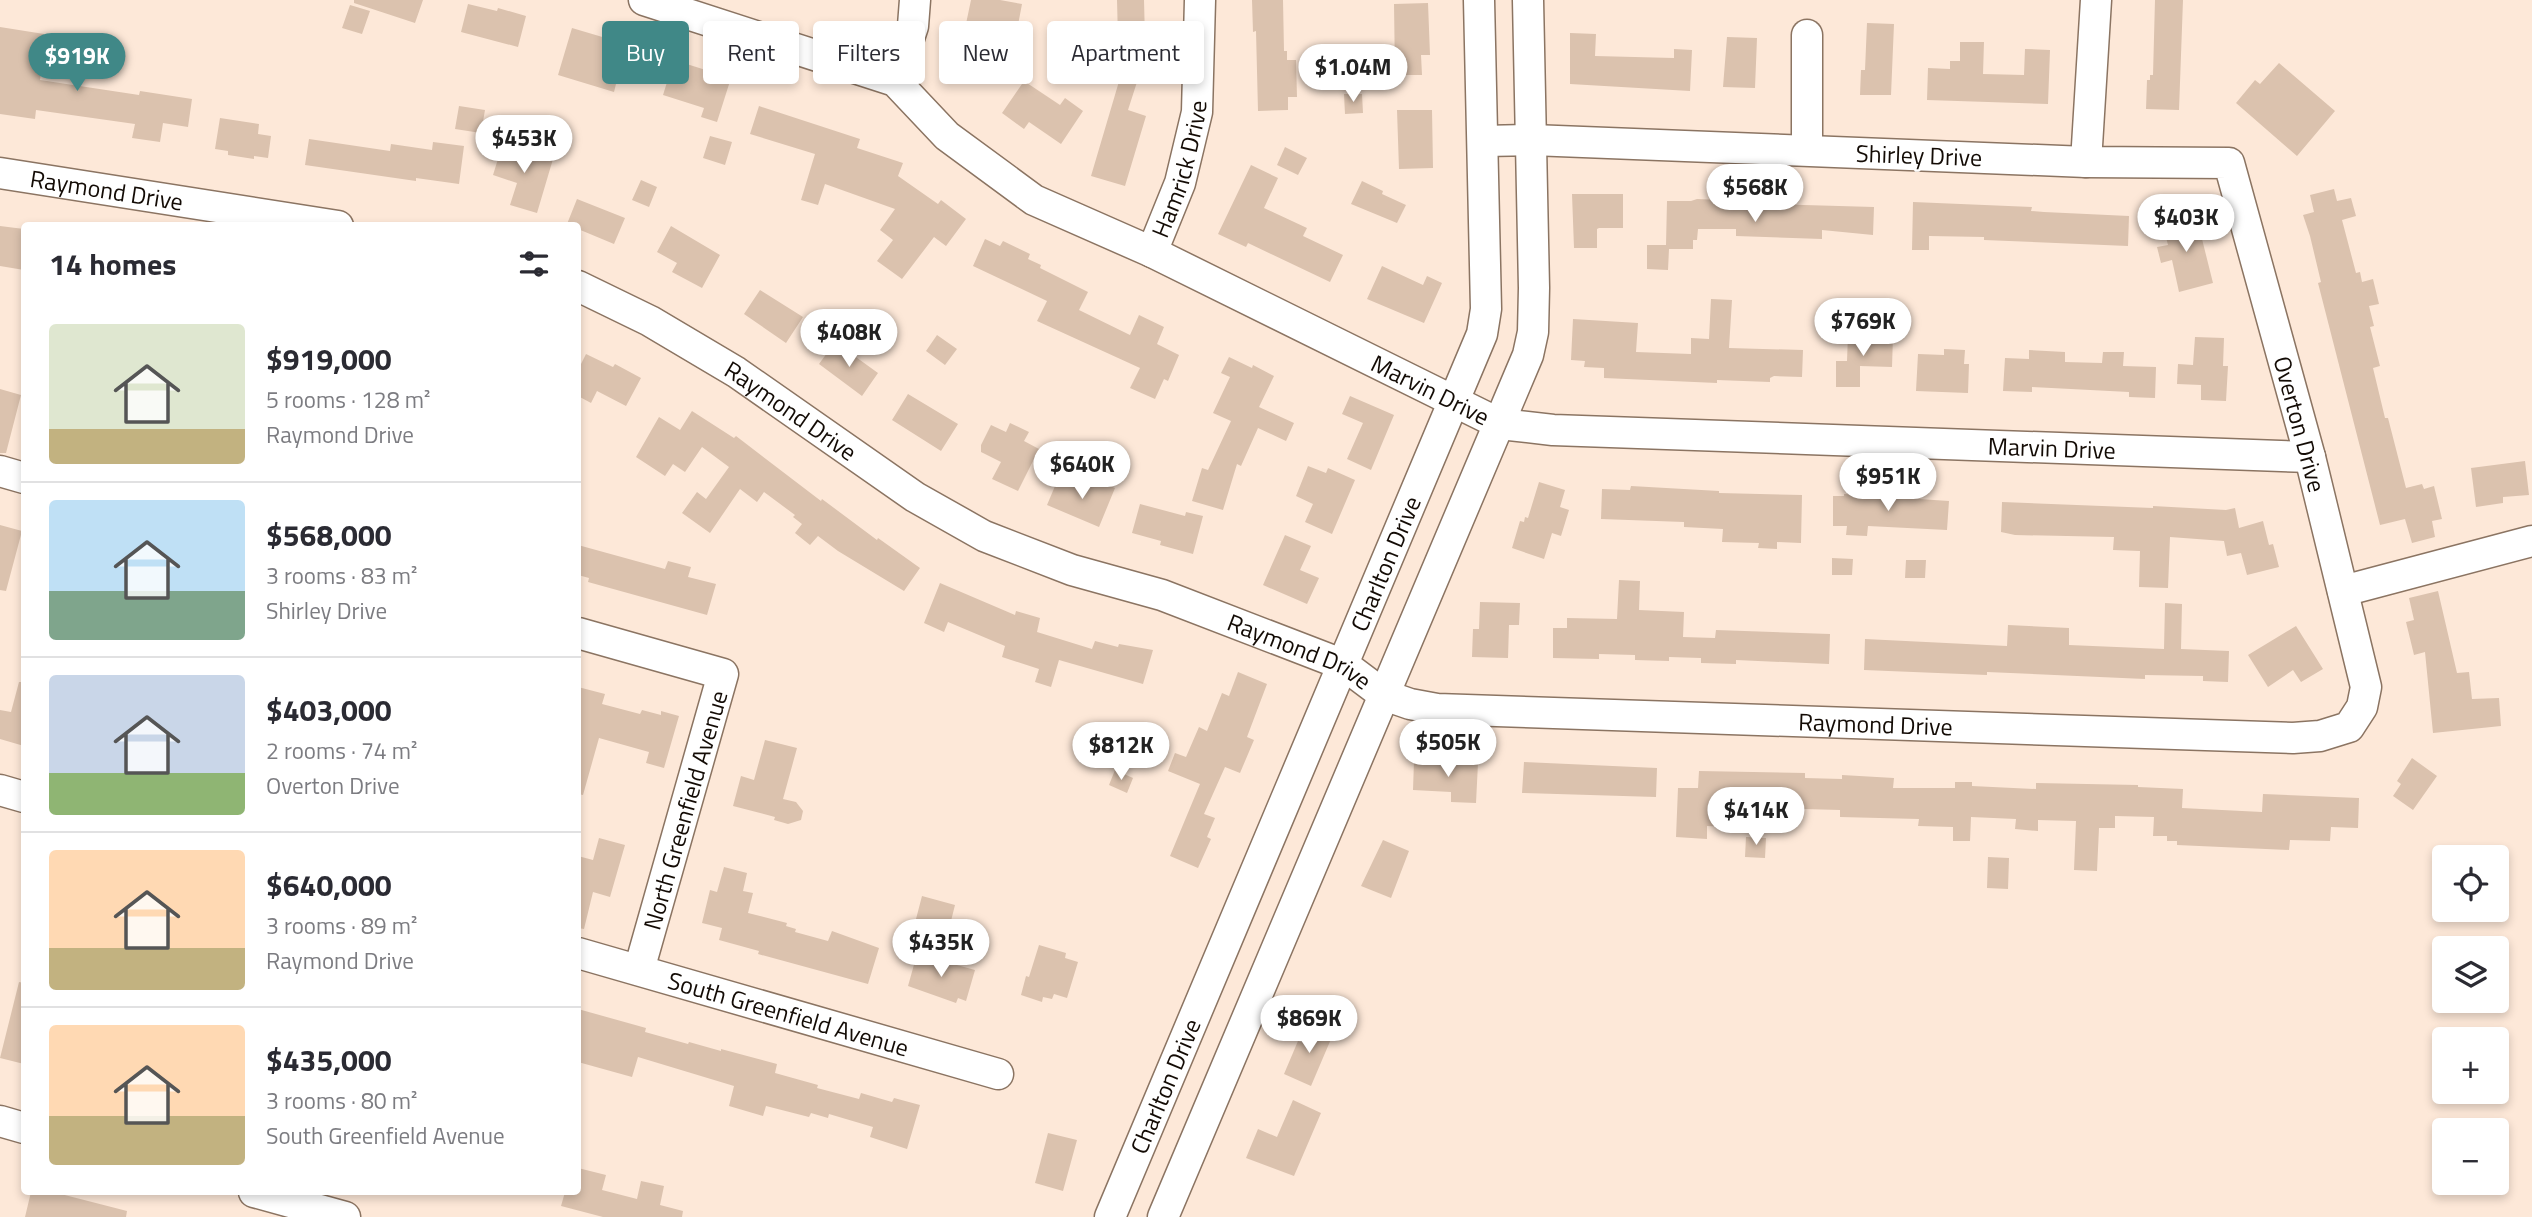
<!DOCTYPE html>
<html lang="en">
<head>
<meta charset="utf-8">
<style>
	body { margin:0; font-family:"Titillium Web",sans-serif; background:#f7f7f7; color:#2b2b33; height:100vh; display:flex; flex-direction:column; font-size:26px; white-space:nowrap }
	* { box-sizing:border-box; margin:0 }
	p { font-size:23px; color:#7c7c81 }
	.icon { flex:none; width:38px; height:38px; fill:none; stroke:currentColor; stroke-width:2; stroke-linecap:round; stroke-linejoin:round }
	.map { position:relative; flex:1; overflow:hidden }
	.panel { position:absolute; left:21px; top:222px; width:560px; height:973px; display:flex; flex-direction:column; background:#fff; border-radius:7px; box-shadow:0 4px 10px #0003 }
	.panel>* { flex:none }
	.top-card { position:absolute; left:602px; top:21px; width:665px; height:63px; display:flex; gap:14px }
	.controls { position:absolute; left:2432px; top:845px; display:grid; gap:14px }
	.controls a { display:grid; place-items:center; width:77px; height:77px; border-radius:7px; background:#fff; box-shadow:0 4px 10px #0003; font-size:35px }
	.price { position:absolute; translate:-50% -60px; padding:0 16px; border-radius:24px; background:#fff; color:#222; font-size:23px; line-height:46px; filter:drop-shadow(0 2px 4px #0008) }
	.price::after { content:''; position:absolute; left:50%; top:42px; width:21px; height:16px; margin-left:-10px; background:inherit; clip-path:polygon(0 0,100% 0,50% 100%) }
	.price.current { background:#408887; color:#fff }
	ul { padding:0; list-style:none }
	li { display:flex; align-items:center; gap:21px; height:175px; padding:0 28px }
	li+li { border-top:2px solid #e1e1e2 }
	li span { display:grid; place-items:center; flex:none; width:196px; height:140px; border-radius:7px; color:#555 }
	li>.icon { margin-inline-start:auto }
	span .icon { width:84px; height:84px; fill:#fffc; stroke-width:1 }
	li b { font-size:30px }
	h2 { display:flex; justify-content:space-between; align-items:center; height:84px; padding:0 28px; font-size:30px }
	.tag { padding:0 24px; border-radius:7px; background:#fff; box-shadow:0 4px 10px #0003; font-size:24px; line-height:63px }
	.tag.current { background:#408887; color:#fff }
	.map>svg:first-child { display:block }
	.building { fill:#dbc2ae }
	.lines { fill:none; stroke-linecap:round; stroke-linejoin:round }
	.minor-casing { stroke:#8b7462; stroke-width:33 }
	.minor { stroke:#fff; stroke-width:30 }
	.labels { text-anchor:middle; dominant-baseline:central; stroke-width:5; stroke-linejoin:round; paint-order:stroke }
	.street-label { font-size:24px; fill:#130b05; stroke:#fff }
</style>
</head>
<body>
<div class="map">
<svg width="2532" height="1217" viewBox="0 0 2532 1217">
	<rect width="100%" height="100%" fill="#fde8d8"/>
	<path class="building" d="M354,0H423L415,23L354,3Z
		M971,0H1000L1022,4L1018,25L999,22L995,42L990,41L988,56L963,52L965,38H963Z
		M1117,0H1144L1145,39L1136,35L1133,38L1118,39Z
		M1252,0H1283L1284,51H1287V60H1296L1297,97H1288V110L1258,111L1256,31L1253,32Z
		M2155,0H2183L2179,110L2146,109L2147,80H2150V75H2153Z
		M1428,3L1430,55H1421L1422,75H1395L1394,4Z
		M468,4L497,11L498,8L526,16L518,47L461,32Z
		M350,5L370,11L362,34L342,28Z
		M1867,23L1894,24L1891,95H1860L1861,70H1865Z
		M0,27L44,34L43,42L45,43L40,80L139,95L140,91L192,99L188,127L163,123L160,142L132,138L135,124L36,110L35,119L0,114Z
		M572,28L626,44L614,92L558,75Z
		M1570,33L1596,34L1595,56L1674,58V49L1692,50L1690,91L1570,84Z
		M1727,37L1757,38L1755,88L1723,87Z
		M1960,42H1984L1983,74L2024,75L2025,49L2050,50L2048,104L1927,100L1928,68L1950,69V61H1960Z
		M674,60L731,78L717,122L701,117L704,108L663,95Z
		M2279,63L2335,111L2297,156L2236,103L2255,80L2260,84Z
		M1120,78L1137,82L1128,110L1146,116L1125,186L1091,176Z
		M1024,81L1060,105L1065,98L1083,111L1061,144L1029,122L1024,129L1002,113Z
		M1344,94H1362L1363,113L1345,114Z
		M459,106L485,110L481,133L455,129Z
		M759,106L860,139L857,148L903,163L898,176L938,204L941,200L966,219L946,246L934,237L902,279L877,261L893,240L880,230L895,209L825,184L818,205L801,200L815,154L750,134Z
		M1397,110H1432L1433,168L1399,169Z
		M220,118L259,124L258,134L271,136L268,158L254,156V159L228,155V151L215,149Z
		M710,136L732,142L725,165L703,158Z
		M309,139L390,151L391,144L432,150L433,142L464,146L459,184L416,178V181L305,165Z
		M503,143L553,159L537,213L510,205L517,183L493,175Z
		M1285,147L1307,158L1298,175L1277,165Z
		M1251,165L1278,178L1264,208L1307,228L1303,236L1343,255L1330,282L1248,243L1246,247L1218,234Z
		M641,180L657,187L649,207L632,200Z
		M1362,181L1383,191L1382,194L1406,205L1397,223L1351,204Z
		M2334,189L2337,201L2351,198L2356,216L2342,220L2356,273L2360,272L2362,282L2373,279L2379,304L2369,306L2374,326L2370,327L2380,366L2373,368L2385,418H2388L2406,488L2422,484L2424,489L2434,486L2442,519L2432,521L2435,537L2412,543L2405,519L2380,525L2318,283L2321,282L2310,236L2303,215L2314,212L2310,195Z
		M1572,194H1623V228H1599L1597,229V248H1574Z
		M577,199L625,218L614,244L578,229V226L567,224Z
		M1697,199L1721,200L1720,208L1764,210V208H1769V204L1874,207L1873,235L1822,230V239L1736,236V229H1698L1697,240H1693V249H1669L1668,270L1647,269V245H1666L1667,201H1691Z
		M1913,202L2032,207L2031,211L2044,212L2129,216L2128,246L1984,240V237L1929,236V250H1912Z
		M2192,214L2197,236L2201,235L2213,283L2179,292L2172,260L2161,263L2157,247L2168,245L2162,222Z
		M0,226L24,229V270L0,266Z
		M671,226L720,255L702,288L672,272L677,263L657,252Z
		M985,239L1000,246L1003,241L1030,254L1028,259L1041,265L1040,268L1088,292L1079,310L1130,335L1139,315L1164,327L1157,344L1179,355L1168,381L1164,379L1155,399L1130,388L1140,368L1037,321L1047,301L973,266Z
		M1382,266L1423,285L1427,276L1442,283L1424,323L1367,299Z
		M760,290L803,317L786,343L744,314Z
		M1711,299L1732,300L1729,348L1803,350L1802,377L1774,376L1770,378V382L1717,380V383L1604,378V368L1584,367L1585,361L1571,360L1573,319L1638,323L1636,352L1691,354V338L1709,339Z
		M937,335L957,349L945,365L926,351Z
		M1848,335L1893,336L1892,367L1860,366V387H1836V361H1847Z
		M2195,337L2224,338L2223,366H2228L2226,401L2201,400V385L2177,384L2178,364L2193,365Z
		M835,342L878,373L862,396L819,364Z
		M1944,349L1965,350L1964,364H1969L1968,393L1916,391L1918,354L1944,355Z
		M2029,350L2065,352V362L2102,363L2103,352H2124L2123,366L2156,367L2155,398L2129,397V392L2032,387V392L2003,391L2005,358L2029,359Z
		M586,354L613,367L615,364L641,378L626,406L597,391L591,403L578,396V370Z
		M1229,357L1252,368L1253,365L1274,376L1259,407L1294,423L1286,441L1258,428L1241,466L1237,464L1223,510L1192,501L1202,468L1208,470L1231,421L1213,413L1230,377L1221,373Z
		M0,389L21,395L6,453H0Z
		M908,394L958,424L941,451L892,420Z
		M1350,396L1394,415L1371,470L1347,459L1363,423L1342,414Z
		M692,411L734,438L736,436L821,501L822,499L877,540L878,538L920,568L904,591L838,551L818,536L810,545L795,533L802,524L793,517L795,515L764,492L757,502L740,489L710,533L682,513L697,492L706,499L729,467L702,447L685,472L673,464L665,476L636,457L659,417L680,430Z
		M1010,423L1029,432L1024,441L1039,449L1018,491L992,479L1001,462L981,452V445L991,425L1006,432Z
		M2525,461L2529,495L2503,497V503L2476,507L2471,468Z
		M1308,466L1326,473L1328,468L1355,480L1332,534L1305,522L1313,504L1296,496Z
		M1091,478L1115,488L1099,527L1047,505L1058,479L1086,491Z
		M1539,482L1565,490L1560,507L1569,510L1561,536L1552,533L1544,559L1512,548L1520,521L1524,522L1525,517L1528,518Z
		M1631,486L1719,491V493L1802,495L1801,543L1777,542V549L1758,548L1759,543L1722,542L1723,529L1684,527V522L1601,519L1602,489L1630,490Z
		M1844,494L1949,501L1947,530L1868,526L1867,536L1846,535L1847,526H1833V496H1844Z
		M2002,502L2153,508V506L2226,510L2235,508L2239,528L2263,521L2269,545L2273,544L2279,567L2247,575L2241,553L2227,556L2224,541L2170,537L2168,588L2139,587L2140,551L2113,550L2114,537L2015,535L2001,532Z
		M1140,504L1185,516L1186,512L1203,516L1193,554L1160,545L1161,541L1132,533Z
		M0,525L22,531L6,591L0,590Z
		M1285,535L1311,546L1300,570L1319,578L1307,604L1263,585Z
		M578,545L665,569L668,561L691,567L688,577L716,584L707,615L588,582L589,578L578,575Z
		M1832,558L1853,559L1852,575H1832Z
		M1906,560H1926L1925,578H1905Z
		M1619,580L1640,581L1639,610L1684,612L1683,637L1715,638L1716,630L1830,634L1829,664L1736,660V664L1701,663V658L1669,657V661L1635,660V655L1599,654V659L1553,658V628H1567V618L1617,619Z
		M940,583L1015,615L1016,611L1040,618L1037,632L1092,649L1095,641L1118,647L1119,644L1153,650L1143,684L1059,660L1051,687L1035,682L1039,669L1002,657L1005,646L948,622L944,632L924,623Z
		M2438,591L2457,673L2469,672L2472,699L2499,698L2501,726L2433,733L2425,652L2414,655L2406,622L2414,620L2409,598Z
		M1480,602L1520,603L1519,625H1509L1508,658L1472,657L1473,629H1479Z
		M2165,603L2182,604L2181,649L2229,651L2228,682L2203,681V676L2145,675V679L1987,672V675L1864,670L1865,639L2007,646L2008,625L2069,628V645L2164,649Z
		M2296,626L2323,669L2301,682L2293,670L2268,687L2248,655Z
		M1238,672L1267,684L1247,737L1254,740L1240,773L1225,767L1204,814L1215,818L1207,837L1211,839L1198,868L1170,856L1200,784L1168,771L1175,753L1186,757L1199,727L1207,731L1222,693L1229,696Z
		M19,682H24V746L0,739V710L11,712Z
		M578,687L605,694L602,704L640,714L642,710L661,715V711L679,716L664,768L646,763L649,752L599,738L583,795L578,794Z
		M765,740L797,748L783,799L796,802L803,811L801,820L788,824L774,820L775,817L733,806L741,776L754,780Z
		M2412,758L2437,776L2413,810L2393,796L2401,784L2397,781Z
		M1414,761L1478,763L1476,803L1451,802V792L1413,790Z
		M1524,762L1657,768L1656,797L1522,793Z
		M1115,770L1133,778L1127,793L1109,785Z
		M1699,771L1805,773V778L1842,779V775L1894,778L1893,788H1955V782H1972V786L2036,789V783L2138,785V787L2183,789L2182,808L2262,812L2263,794L2359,798L2358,828L2331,827L2330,841L2290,840L2289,850L2177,845V841H2167V836H2153L2154,817L2115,816V828H2099L2097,871L2074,870L2076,821L2038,820V831L2015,829L2016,819L1971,817L1970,841H1953V827L1918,826L1919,819L1840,817V810L1803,809V812L1778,811V802L1730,801L1729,827L1707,826V839L1676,837L1678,788H1698Z
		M1746,837L1766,838L1765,858L1745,857Z
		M599,838L625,845L610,897L593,892L584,929L578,928V856L593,860Z
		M1383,840L1409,851L1391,898L1361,886Z
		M1988,857L2009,858L2008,889L1987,888Z
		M724,867L747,873L743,891L753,893L748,913L787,923L786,926L796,929L795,932L828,941L832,931L879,948L868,984L758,954L759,951L719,940L722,928L702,923L710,890L717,892Z
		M922,896L955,905L949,929L916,919Z
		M1039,945L1066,953L1065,958L1078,962L1067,998L1054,994L1052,999L1043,997L1042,1002L1021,995L1026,976L1029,977Z
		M917,954L975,970L966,1001L958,998L956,1003L908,986Z
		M19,982L24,983V1064L0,1058Z
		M578,1009L646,1028L645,1032L688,1044L689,1042L721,1051V1049L777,1064L775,1073L818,1085L817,1088L859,1099L861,1093L892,1102L894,1098L920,1105L907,1149L870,1137L873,1127L829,1114L828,1118L811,1113L809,1117L766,1106L763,1116L729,1106L734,1086L638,1057L632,1077L578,1062Z
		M1312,1023L1334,1032L1311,1086L1284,1074L1298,1041L1304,1043Z
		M1293,1100L1321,1113L1294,1176L1246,1158L1258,1129L1277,1137Z
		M1048,1133L1077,1140L1063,1191L1035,1183Z
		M578,1168L606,1175L602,1190L637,1199L641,1181L664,1186L660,1205L683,1211L682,1217H603L561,1206L565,1192H578Z
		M31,1192H53L127,1211L126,1217H25Z"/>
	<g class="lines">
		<defs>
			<g id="minor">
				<path id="s1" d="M644,0L895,81L947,136L1034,200L1152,252L1500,424L1553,430L2310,457"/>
				<path d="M1807,35V150"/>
				<path d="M895,81L913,26L915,0"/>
				<path d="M2086,162L2096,0"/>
				<path id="s2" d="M0,173L338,226"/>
				<path id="s3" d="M1152,252L1180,183L1197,112L1200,0"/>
				<path id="s4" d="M578,286L650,321L736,372L915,497L984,536L1072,570L1162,595L1344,665L1384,695L1410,704L1437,709L2293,738L2320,736L2349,727L2362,707L2366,687L2310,457L2229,163L2086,162L1532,140L1483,141"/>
				<path d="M0,471L24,478"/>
				<path d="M2343,591L2532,541"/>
				<path d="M578,633L723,674L639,970"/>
				<path d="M0,790L24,797"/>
				<path id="s5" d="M578,953L998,1074"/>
				<path d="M0,1121L24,1128"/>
				<path d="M254,1192L345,1217"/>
				<path id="s6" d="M1110,1217L1482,334L1486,309L1479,0"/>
				<path d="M1163,1217L1528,355L1533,332L1534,288L1528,0"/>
			</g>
		</defs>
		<use href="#minor" class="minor-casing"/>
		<use href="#minor" class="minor"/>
	</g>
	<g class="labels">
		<g class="street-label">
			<text transform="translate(1919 155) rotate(2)">Shirley Drive</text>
			<text stroke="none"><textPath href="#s3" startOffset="88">Hamrick Drive</textPath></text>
			<text stroke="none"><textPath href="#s2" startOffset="108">Raymond Drive</textPath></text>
			<text stroke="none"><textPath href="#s1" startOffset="887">Marvin Drive</textPath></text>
			<text stroke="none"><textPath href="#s4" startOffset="247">Raymond Drive</textPath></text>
			<text transform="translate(2300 424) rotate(75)">Overton Drive</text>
			<text stroke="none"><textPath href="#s1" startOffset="1517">Marvin Drive</textPath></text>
			<text stroke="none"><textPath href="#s6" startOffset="709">Charlton Drive</textPath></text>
			<text stroke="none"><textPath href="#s4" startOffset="814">Raymond Drive</textPath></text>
			<text stroke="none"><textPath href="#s4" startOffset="1404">Raymond Drive</textPath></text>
			<text transform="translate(685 810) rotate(-74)">North Greenfield Avenue</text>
			<text stroke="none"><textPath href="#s5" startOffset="219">South Greenfield Avenue</textPath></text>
			<text stroke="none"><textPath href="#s6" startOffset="142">Charlton Drive</textPath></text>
		</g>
	</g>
</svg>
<div class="controls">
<a><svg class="icon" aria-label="locate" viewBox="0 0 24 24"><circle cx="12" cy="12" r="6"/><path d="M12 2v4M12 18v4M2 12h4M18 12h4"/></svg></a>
<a><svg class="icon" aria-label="layers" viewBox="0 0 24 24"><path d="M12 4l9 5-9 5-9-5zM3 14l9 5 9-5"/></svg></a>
<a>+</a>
<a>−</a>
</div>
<b class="price current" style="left:77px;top:93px">$919K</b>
<b class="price" style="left:1353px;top:104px">$1.04M</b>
<b class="price" style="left:524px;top:175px">$453K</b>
<b class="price" style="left:1755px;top:224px">$568K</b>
<b class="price" style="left:2186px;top:254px">$403K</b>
<b class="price" style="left:1863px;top:358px">$769K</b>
<b class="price" style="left:849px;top:369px">$408K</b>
<b class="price" style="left:1082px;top:501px">$640K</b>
<b class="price" style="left:1888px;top:513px">$951K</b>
<b class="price" style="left:1448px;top:779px">$505K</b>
<b class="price" style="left:1121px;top:782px">$812K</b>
<b class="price" style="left:1756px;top:847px">$414K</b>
<b class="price" style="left:941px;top:979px">$435K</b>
<b class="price" style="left:1309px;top:1055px">$869K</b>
<div class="top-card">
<a class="tag current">Buy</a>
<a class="tag">Rent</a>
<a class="tag">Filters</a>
<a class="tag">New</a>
<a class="tag">Apartment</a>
</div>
<section class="panel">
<h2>14 homes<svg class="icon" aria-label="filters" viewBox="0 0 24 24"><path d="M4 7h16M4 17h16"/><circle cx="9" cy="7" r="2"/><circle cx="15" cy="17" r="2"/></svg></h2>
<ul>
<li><span style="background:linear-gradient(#dfe7d0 75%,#c2b280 0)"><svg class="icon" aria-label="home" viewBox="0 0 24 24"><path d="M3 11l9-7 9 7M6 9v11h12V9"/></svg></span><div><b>$919,000</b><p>5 rooms · 128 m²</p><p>Raymond Drive</p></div></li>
<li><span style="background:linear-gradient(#bfe0f5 65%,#7fa58c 0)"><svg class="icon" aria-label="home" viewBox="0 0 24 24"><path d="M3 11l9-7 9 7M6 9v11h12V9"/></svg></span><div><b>$568,000</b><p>3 rooms · 83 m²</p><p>Shirley Drive</p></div></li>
<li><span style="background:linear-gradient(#c9d6e8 70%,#8fb573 0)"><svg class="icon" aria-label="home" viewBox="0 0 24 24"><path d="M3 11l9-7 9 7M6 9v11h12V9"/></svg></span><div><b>$403,000</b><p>2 rooms · 74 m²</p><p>Overton Drive</p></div></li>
<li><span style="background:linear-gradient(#ffd9b3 70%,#c2b280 0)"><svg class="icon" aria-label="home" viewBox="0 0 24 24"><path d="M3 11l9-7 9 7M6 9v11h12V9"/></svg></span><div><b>$640,000</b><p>3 rooms · 89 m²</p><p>Raymond Drive</p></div></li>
<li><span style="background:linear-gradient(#ffd9b3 65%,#c2b280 0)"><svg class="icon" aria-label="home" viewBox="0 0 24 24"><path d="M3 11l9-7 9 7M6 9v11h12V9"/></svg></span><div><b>$435,000</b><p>3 rooms · 80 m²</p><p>South Greenfield Avenue</p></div></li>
</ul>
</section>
</div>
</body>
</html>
